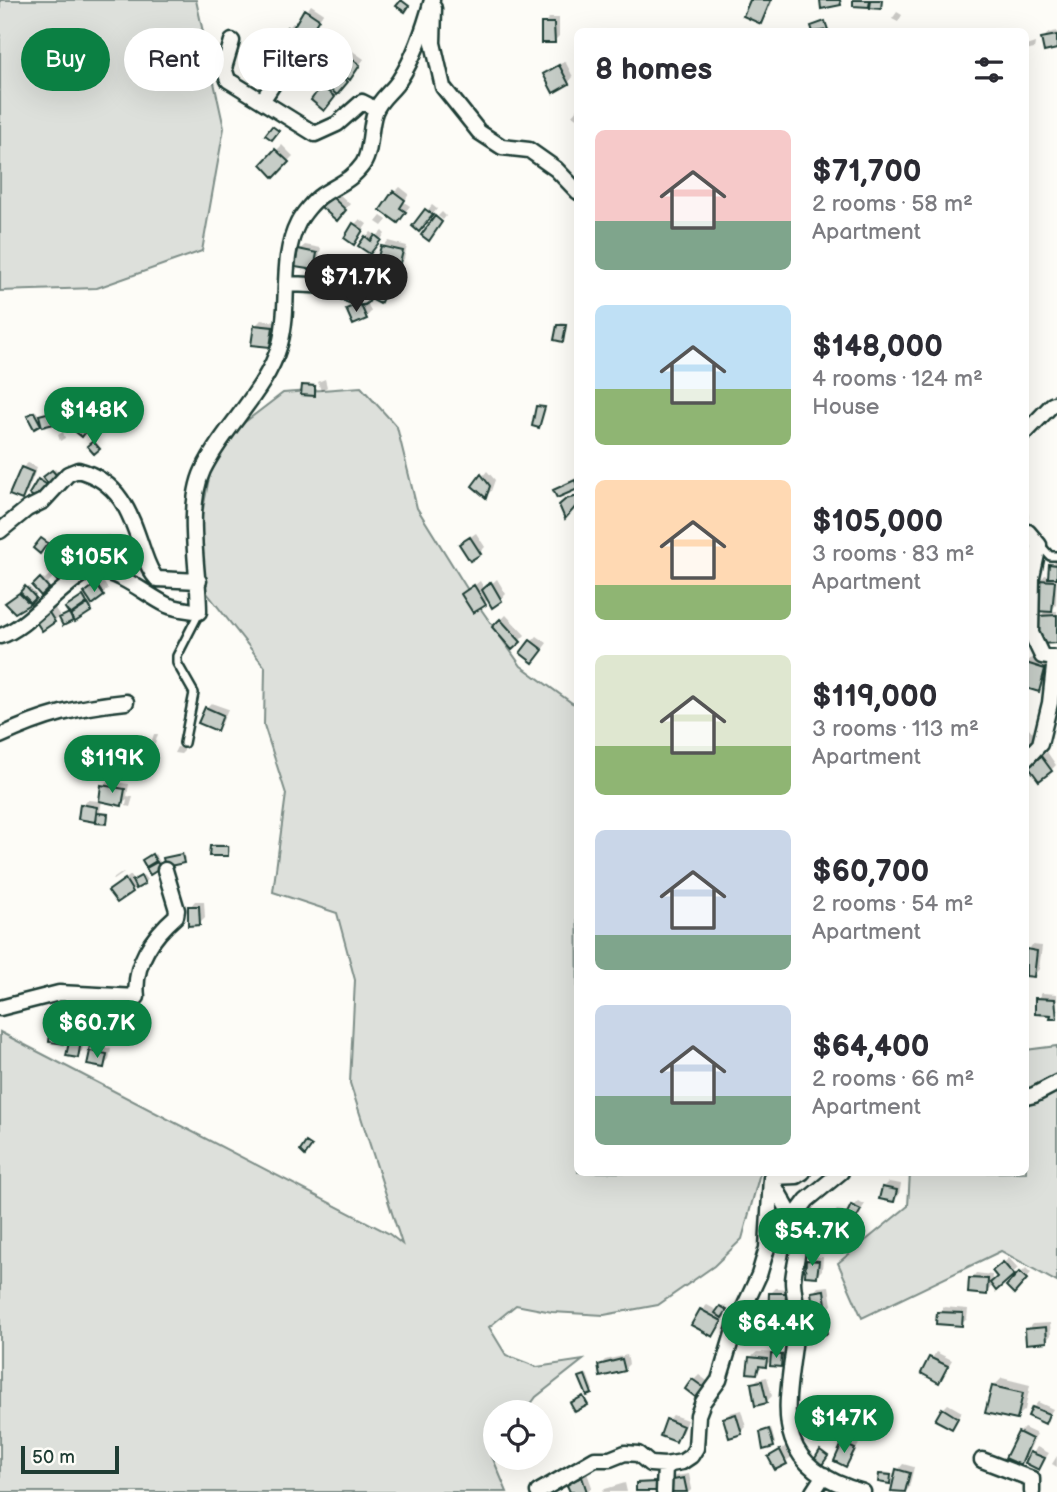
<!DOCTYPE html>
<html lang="en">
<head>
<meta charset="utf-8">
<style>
	body { margin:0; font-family:"Balsamiq Sans",sans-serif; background:#f7f7f7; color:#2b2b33; height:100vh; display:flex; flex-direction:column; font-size:26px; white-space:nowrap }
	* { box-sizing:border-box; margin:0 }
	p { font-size:23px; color:#7c7c81 }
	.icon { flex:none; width:38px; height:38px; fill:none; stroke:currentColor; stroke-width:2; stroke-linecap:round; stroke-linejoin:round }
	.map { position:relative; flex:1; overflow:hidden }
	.sheet { position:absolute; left:574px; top:28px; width:455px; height:1148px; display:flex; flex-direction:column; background:#fff; border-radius:10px; box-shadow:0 7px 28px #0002 }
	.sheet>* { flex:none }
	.banner { position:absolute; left:21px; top:28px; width:448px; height:63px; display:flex; gap:14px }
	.controls { position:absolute; left:483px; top:1400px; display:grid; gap:14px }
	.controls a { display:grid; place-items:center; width:70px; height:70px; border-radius:50%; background:#fff; box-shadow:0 7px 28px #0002; font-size:35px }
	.scale { position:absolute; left:21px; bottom:18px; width:98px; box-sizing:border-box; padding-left:7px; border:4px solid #1f3d34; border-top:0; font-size:19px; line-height:24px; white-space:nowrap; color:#1f3d34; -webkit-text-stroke:5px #fdfcf7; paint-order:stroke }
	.price { position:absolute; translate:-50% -60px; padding:0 16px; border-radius:24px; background:#0b8043; color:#fff; font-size:23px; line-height:46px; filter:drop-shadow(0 2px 4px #0008) }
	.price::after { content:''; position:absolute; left:50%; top:42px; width:21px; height:16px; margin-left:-10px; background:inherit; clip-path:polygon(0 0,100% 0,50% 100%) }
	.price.current { background:#222; color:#fff }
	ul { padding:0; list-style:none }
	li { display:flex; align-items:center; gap:21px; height:175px; padding:0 21px }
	li span { display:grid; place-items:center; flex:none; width:196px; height:140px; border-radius:10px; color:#555 }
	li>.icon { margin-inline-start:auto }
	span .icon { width:84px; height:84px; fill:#fffc; stroke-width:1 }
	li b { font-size:30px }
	h2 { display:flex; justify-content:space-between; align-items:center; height:84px; padding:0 21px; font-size:30px }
	.pill { padding:0 24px; border-radius:32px; background:#fff; box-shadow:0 7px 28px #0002; font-size:24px; line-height:63px }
	.pill.current { background:#0b8043; color:#fff }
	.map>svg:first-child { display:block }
	.green { fill:#dde0db; stroke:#7e8e88; stroke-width:2 }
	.shadow { fill:#0003 }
	.building { fill:#c6cdc7; stroke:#1f3d34; stroke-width:2 }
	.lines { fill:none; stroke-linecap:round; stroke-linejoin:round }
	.lane-casing { stroke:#1f3d34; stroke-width:12 }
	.street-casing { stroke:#1f3d34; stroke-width:19 }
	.lane { stroke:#fdfcf7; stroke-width:7 }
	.street { stroke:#fdfcf7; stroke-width:14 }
</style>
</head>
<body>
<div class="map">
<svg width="1057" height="1492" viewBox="0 0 1057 1492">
	<rect width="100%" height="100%" fill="#fdfcf7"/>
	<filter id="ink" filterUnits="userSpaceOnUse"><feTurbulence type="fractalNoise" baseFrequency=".0143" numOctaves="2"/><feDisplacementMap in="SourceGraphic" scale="14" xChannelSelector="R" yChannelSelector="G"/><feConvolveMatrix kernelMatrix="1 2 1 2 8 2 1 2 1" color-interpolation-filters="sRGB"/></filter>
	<g filter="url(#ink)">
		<path class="green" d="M0,0H196L224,128L202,251L97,288L0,291Z
			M361,387L397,427L417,508L471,595L521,666L572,703L577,704L578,1172L760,1173L742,1239L714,1266L658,1305L604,1315L552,1312L516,1305L489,1327L506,1355L537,1367L583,1360L536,1397L525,1412H495V1449L491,1454L507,1492H0V1032L388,1233L402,1244L350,1083L355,980L337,913L273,892L286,794L264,725L265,667L207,593L196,546L213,457L245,422L283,393Z
			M1057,1046V1282L1001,1251L862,1318L838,1263L908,1206L910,1173L1026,1172V1050Z"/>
		<path class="shadow" d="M752,0H773L766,16L760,22Z
			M311,5L323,13L313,29L298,44L288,28L293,23L297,25Z
			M897,12L902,15L898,22L892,19Z
			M549,18H559V36L554,41L543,24Z
			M1057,31V48L1043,39L1048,33Z
			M1035,43L1034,49L1026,51V46Z
			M273,45L287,53L276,70L268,50Z
			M351,50L364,59L330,103L322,88Z
			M565,61L573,77L568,83L545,74Z
			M578,108V119L572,115Z
			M282,145L293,156L274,175L263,164Z
			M400,187L409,194L404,202L410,206L398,221L394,193Z
			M337,192L350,204L336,219L323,207Z
			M432,205L437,209L425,224L427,211Z
			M442,212L446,216L443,220L438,216Z
			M381,216L387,220L382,226L376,222Z
			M360,219L367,224L354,243V225Z
			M382,231L385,234L375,247L366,238L371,232L377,236Z
			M388,241L407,246L404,259L390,269L383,247Z
			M305,245L321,248L318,263L313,268L299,250Z
			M344,259L359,261L357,278L352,284L339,264Z
			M382,277L392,283L380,302L376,282Z
			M366,299L371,312L366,317L348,309L353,304Z
			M261,320L277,322L275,340L270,345L255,326Z
			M561,323L567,324L563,340L559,326Z
			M325,379L327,387L321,391L318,382Z
			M306,384L317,385L314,394L304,386Z
			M59,403L69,405L70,421L68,423H57V419L53,422L43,421L40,424L31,414L36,411L40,417L43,413L53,411L55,419Z
			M81,420L88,426L82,434L74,429Z
			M63,432L65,438L60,441L58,435Z
			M28,463L37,467L27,493L21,498L22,468Z
			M55,469L59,474L46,493L40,481Z
			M487,471L495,480L491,491L486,496L475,486Z
			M578,477L577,487L555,490L561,485Z
			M1026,503L1029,517L1026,520Z
			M476,533L485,547L480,552L461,544Z
			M109,535L112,548L107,554L83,544L88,539Z
			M67,554L75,563L58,579L55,575L48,583L49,585L41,593L34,586L43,578L45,579L52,572L50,570Z
			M1057,560L1056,605L1050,611H1057V641L1040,617L1046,610L1040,581L1045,575L1050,576L1051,565Z
			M497,579L506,594L501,599H489L474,611L463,594L480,581L485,590Z
			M102,580L108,589L92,602L89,598L83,605L91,603L93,608L64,624L71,613L70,606Z
			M28,586L37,595L15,611L13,598Z
			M54,607L60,616L54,621L42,615Z
			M506,615L525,635L513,647L494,627Z
			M537,636L547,643L538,655L522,652Z
			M1031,658L1050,663L1044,684L1039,690L1026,686V664Z
			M211,703L228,709L222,723L217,729L206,708Z
			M1027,726L1037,737L1026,748V727Z
			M154,734H158L155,744L151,743Z
			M177,747L184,748V751L181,754L174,753Z
			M1047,752L1056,765L1051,770L1035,761Z
			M108,781L129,784L127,796L133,797L130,807L126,806L127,799L121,804L102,800L100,812L109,813L106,822L99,815L94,820L82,805L87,800L100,801L103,786Z
			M214,844L230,845V852L228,854L211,847Z
			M184,853L185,859L183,861L165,858Z
			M155,854L162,865L151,872L145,861Z
			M123,872L124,873L114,880L113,879Z
			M131,875L134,881L143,875L147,880L117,901L116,886Z
			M195,901H204L205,918L199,924L190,907Z
			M1032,945L1042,946L1039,969L1034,975L1026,974V954Z
			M1042,993L1057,994V1017H1052L1053,1013L1037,999Z
			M78,1029L87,1031L82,1051L77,1056L73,1034Z
			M54,1033L68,1035L67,1040L65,1042L52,1035Z
			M94,1043L102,1044V1047L111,1049L109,1060L104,1066L91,1052L94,1050L92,1045Z
			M889,1182L901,1184L899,1195L893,1201L884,1187Z
			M858,1201L865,1204L849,1229L853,1206Z
			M837,1210L843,1211L837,1235L831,1241L832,1215Z
			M813,1256L823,1257L822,1270L817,1275L808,1261Z
			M1009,1258L1018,1268L997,1288L999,1276L995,1271Z
			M1026,1268L1031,1273L1014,1291L1008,1286Z
			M976,1273L992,1275L991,1287L986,1293L971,1279Z
			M829,1286L832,1305L826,1310L813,1293L818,1287Z
			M776,1288L791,1289L790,1310L785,1315L771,1293Z
			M707,1305L718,1311L723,1305L727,1307L723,1314L726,1315L723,1320L703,1309Z
			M944,1307L968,1309L967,1319L961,1324L939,1312Z
			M1050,1323L1051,1335L1046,1341L1027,1330L1032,1324Z
			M757,1352L784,1353L783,1363L781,1365L772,1359L766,1365H762L757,1373L751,1357Z
			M936,1352L952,1360L939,1381L923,1373Z
			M627,1355L629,1364L624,1369L599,1366L605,1360Z
			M587,1374L593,1390L591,1393L586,1395L588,1393L582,1377Z
			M699,1375L710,1383L703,1391L694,1380Z
			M767,1377L772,1396L766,1402L752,1384L758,1379Z
			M1002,1378L1030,1385L1025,1410L1016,1418L993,1387Z
			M1038,1402L1053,1409L1045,1422L1033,1408Z
			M948,1404L962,1412L952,1427L943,1409Z
			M741,1410L746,1427L741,1432L725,1418L730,1413Z
			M852,1411L870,1415L866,1426H868L866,1435L861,1440H851L859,1444L851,1459L846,1465L844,1444L849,1439L835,1427L841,1422L846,1423L847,1417Z
			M673,1415L687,1420L681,1435L676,1440L668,1420Z
			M771,1428L775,1443L773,1446L762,1433Z
			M1024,1428L1037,1434L1026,1457L1020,1463L1019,1433Z
			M786,1446L792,1457L776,1467L771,1457Z
			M1037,1447L1049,1453L1039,1468L1028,1462Z
			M1057,1456V1467L1052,1464Z
			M903,1464L914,1467L909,1488L905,1492L893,1490L898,1470Z
			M883,1472L892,1474L889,1482L881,1474Z
			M587,1473L592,1487L588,1492H571L568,1483L574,1478Z
			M689,1474L692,1489L689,1492H672L669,1482L675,1476Z
			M657,1481L656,1492H654V1485H651L650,1492H638L641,1490L637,1484L640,1482Z
			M625,1483L627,1492H602L605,1489Z"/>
		<path class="building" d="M401,0L409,6L405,12L396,6Z
			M750,0H771L761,24L743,16Z
			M820,0H840L841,5L821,9Z
			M853,0H870L869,7L853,6Z
			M871,0H882L881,9L870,8Z
			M304,9L319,19L308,37L293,28Z
			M825,21L828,30L813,32L811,26Z
			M541,23H554L555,43H541Z
			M287,27L302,38L293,51L277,40Z
			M1057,35V49L1044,52L1041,38Z
			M266,49L283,59L271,78L255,68Z
			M345,54L360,65L350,80L334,68Z
			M559,65L569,84L553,93L543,74Z
			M333,70L348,82L337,95L322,82Z
			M321,86L335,97L324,111L311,100Z
			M272,126L279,131L272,140L265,135Z
			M275,149L289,162L274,178L261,164Z
			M393,191L405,200L400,208L406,212L398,223L380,210Z
			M331,196L346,210L337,221L321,207Z
			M425,209L433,215L419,232L412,226Z
			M435,216L442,222L429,241L421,235Z
			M353,223L363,230L354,245L344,238Z
			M375,235L381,240L370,254L358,246L365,236L371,241Z
			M381,246L403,251L399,267L392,265L391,271L375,268Z
			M298,249L317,253L314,270L295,267Z
			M337,263L355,265L352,285L335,283Z
			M375,281L388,288L380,304L367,297Z
			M360,303L367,319L353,325L346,309Z
			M254,325L273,327L270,347L251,345Z
			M557,325H566L563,342L554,340Z
			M302,385L315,386V396L301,395Z
			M55,404H62L63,425H55Z
			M536,406L545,407L539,428L532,426Z
			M63,407H68L69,425H64Z
			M34,412L41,425L34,429L27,416Z
			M51,412L54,424L42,427L39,415Z
			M77,421L88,429L82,437L72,429Z
			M93,441L100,449L94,454L87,446Z
			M21,467L33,472L22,500L9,495Z
			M52,470L58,477L49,485L43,477Z
			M481,474L490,486L486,498L472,486Z
			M38,479L49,486L41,501L29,494Z
			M575,480L578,489L557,498L553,490Z
			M578,496V504L565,519L559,505L566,499Z
			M470,537L481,554L470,561L459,544Z
			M41,538L48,543L40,554L33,548Z
			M104,539L107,555L84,560L81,543Z
			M61,558L71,570L58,582L48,570Z
			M1049,564L1057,565V578H1048Z
			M40,578L49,588L41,596L32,586Z
			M1038,580L1055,581L1052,612L1035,611Z
			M491,582L502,601L492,608L482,590Z
			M96,584L104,596L92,605L84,593Z
			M474,585L486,605L473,613L461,594Z
			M25,586L36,598L31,603L20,592Z
			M19,593L30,604L15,613L5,603Z
			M83,596L87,603L70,615L65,608Z
			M88,604L92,611L75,622L71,615Z
			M48,611L55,622L42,631L35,620Z
			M69,613L73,621L63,626L59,618Z
			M1057,615V643L1040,644L1038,616Z
			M500,619L521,642L512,650L492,627Z
			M530,640L543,650L533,663L520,653Z
			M1026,663L1045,669L1039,692L1026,688Z
			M205,707L223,715L217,731L198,723Z
			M1041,756L1052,771L1039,781L1028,766Z
			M101,785L125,789L122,806L99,801Z
			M80,804L97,807L95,822L78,819Z
			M97,813L108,814L107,824L96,823Z
			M210,846H228V856H209Z
			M152,854L156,861L146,867L142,860Z
			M182,854L184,863L165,867L163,858Z
			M157,862L161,868L150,875L146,868Z
			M141,876L145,884L136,889L132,881Z
			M125,879L133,892L117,903L108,891Z
			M188,906H199L200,925L188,926Z
			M1026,949L1037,951L1034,977L1026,976Z
			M1035,998L1055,999L1057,1019H1050L1051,1015L1035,1014Z
			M71,1033L82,1036L78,1058L66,1056Z
			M50,1034L66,1037L65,1044L49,1042Z
			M90,1044L101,1045L100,1052L89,1051Z
			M90,1051L107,1054L104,1068L87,1065Z
			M306,1142L312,1146L305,1156L300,1151Z
			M882,1187L897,1190L894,1202L879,1199Z
			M851,1205L861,1210L849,1231L840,1227Z
			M830,1214L839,1217L832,1243L823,1240Z
			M783,1225L791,1227L789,1240L781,1237Z
			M806,1260L819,1261L817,1277L805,1276Z
			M1003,1262L1014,1275L996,1291L990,1283L997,1277L992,1271Z
			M1019,1272L1027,1279L1014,1294L1006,1286Z
			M969,1278L988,1279L987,1295L968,1293Z
			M824,1290L827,1312L814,1314L811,1292Z
			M769,1293H786L785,1317L768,1316Z
			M720,1306L727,1310L722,1318L715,1313Z
			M700,1309L722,1321L713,1337L691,1325Z
			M937,1312L963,1313L962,1326L936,1324Z
			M826,1326L827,1334L817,1336L815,1328Z
			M1046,1327L1047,1342L1026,1344L1025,1329Z
			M771,1354L782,1355L781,1367L770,1366Z
			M749,1357L767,1359L766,1367L759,1366L757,1374L747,1373Z
			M929,1357L948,1366L939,1383L921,1373Z
			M622,1359L625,1371L600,1377L598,1365Z
			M585,1375L592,1394L587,1396L579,1377Z
			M692,1379L706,1389L698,1399L685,1389Z
			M762,1381L767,1403L755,1406L751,1383Z
			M992,1386L1023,1393L1017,1420L985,1413Z
			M583,1396L588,1405L575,1412L570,1403Z
			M1032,1407L1049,1414L1045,1424L1028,1416Z
			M942,1408L958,1418L952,1429L935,1420Z
			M736,1414L742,1434L729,1438L723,1418Z
			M845,1416L866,1420L864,1430L843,1426Z
			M666,1419L683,1426L676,1442L660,1436Z
			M833,1427L863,1431L862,1442L832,1438Z
			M769,1429L774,1447L763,1450L760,1432Z
			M1018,1432L1032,1439L1021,1465L1005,1458Z
			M842,1443L855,1449L846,1467L834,1461Z
			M780,1450L787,1464L775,1470L768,1457Z
			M820,1450L828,1456L822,1465L814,1460Z
			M1030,1452L1045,1458L1039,1470L1025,1463Z
			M896,1469L910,1473L905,1492L891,1491Z
			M879,1474L891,1475L890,1484L878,1482Z
			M582,1477L587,1492H570L566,1483Z
			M684,1478L687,1492H670L668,1481Z
			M656,1482V1491H636V1483Z"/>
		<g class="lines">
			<defs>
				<path id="lane" d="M1040,545L1050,556H1057
					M184,743L194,693L177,663V656L199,613"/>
				<path id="street" d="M434,8L433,43L443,87L479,132L502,147L529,150L556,169L578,192
					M307,39L291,57L262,101L315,134L337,124L362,102L368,105
					M232,41L224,68L228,80L262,101
					M286,284C302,285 319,284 334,288C345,291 350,297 362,297
					M1026,432L1052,405L1057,403
					M0,531L27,509L43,501L68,474L78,470C119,481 130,512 142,548C146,559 149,571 157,579L199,581
					M1026,532H1028L1039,545L1032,577L1031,633L1042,656L1055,658L1050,703L1040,744L1026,759
					M0,636C29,629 76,566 98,570C123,574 145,594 167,605C176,609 189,610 199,612C199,571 185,508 203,470C224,426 266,392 280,344C291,305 279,260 298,223C302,215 313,201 322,195C337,185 352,180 363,164C372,150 369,128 375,112C380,98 393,91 400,79C415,56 425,26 432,0
					M0,736C45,715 77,707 126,702
					M0,1008L59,993L137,997C133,965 152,937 176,916L177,910L165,870
					M1026,1097L1034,1095L1057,1083
					M771,1177L797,1176L803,1172
					M772,1180C779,1196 791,1212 797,1228C802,1245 794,1264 793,1281C793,1294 798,1306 797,1318C791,1398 759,1463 863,1492
					M792,1220L807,1200L841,1172
					M982,1460L1032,1479V1492
					M538,1492L595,1459H610L625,1453L638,1454L650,1464L665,1465L682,1462L691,1456L696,1448L698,1415L703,1402L719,1380L735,1327L759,1275L767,1248L771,1177
					M664,1492L665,1465
					M813,1492L824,1475"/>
			</defs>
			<use href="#lane" class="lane-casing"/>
			<use href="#street" class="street-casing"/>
			<use href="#lane" class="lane"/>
			<use href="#street" class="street"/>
		</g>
	</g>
</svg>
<div class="controls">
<a><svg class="icon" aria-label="locate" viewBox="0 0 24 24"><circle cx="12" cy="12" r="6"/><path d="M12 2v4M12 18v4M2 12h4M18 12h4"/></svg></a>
</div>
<div class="scale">50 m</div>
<b class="price current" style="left:356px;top:314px">$71.7K</b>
<b class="price" style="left:94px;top:447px">$148K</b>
<b class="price" style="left:94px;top:594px">$105K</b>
<b class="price" style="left:112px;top:795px">$119K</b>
<b class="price" style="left:97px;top:1060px">$60.7K</b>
<b class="price" style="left:812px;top:1268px">$54.7K</b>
<b class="price" style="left:776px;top:1360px">$64.4K</b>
<b class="price" style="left:844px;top:1455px">$147K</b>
<div class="banner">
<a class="pill current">Buy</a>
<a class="pill">Rent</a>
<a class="pill">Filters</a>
</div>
<section class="sheet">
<h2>8 homes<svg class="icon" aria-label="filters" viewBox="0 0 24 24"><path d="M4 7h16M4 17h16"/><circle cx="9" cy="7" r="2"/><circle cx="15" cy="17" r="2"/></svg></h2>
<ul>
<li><span style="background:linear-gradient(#f6c9c9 65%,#7fa58c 0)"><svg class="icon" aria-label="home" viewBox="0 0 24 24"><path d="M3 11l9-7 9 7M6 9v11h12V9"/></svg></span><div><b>$71,700</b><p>2 rooms · 58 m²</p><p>Apartment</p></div></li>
<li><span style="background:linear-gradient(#bfe0f5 60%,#8fb573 0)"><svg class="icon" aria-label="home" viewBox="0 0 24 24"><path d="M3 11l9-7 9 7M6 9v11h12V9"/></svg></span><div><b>$148,000</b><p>4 rooms · 124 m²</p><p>House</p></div></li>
<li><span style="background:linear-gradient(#ffd9b3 75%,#8fb573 0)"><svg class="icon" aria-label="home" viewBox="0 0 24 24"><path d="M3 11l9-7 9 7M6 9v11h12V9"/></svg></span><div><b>$105,000</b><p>3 rooms · 83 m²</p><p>Apartment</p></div></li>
<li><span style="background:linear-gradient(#dfe7d0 65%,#8fb573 0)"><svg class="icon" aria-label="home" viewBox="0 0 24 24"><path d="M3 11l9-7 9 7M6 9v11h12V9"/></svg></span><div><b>$119,000</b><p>3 rooms · 113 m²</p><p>Apartment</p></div></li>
<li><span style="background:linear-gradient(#c9d6e8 75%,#7fa58c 0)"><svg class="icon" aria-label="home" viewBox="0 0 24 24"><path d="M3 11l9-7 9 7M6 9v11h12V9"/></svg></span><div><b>$60,700</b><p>2 rooms · 54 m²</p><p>Apartment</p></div></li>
<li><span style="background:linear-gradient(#c9d6e8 65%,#7fa58c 0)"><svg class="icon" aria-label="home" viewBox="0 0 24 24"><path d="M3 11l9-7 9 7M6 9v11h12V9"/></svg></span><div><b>$64,400</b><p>2 rooms · 66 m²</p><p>Apartment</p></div></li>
</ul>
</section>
</div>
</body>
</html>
